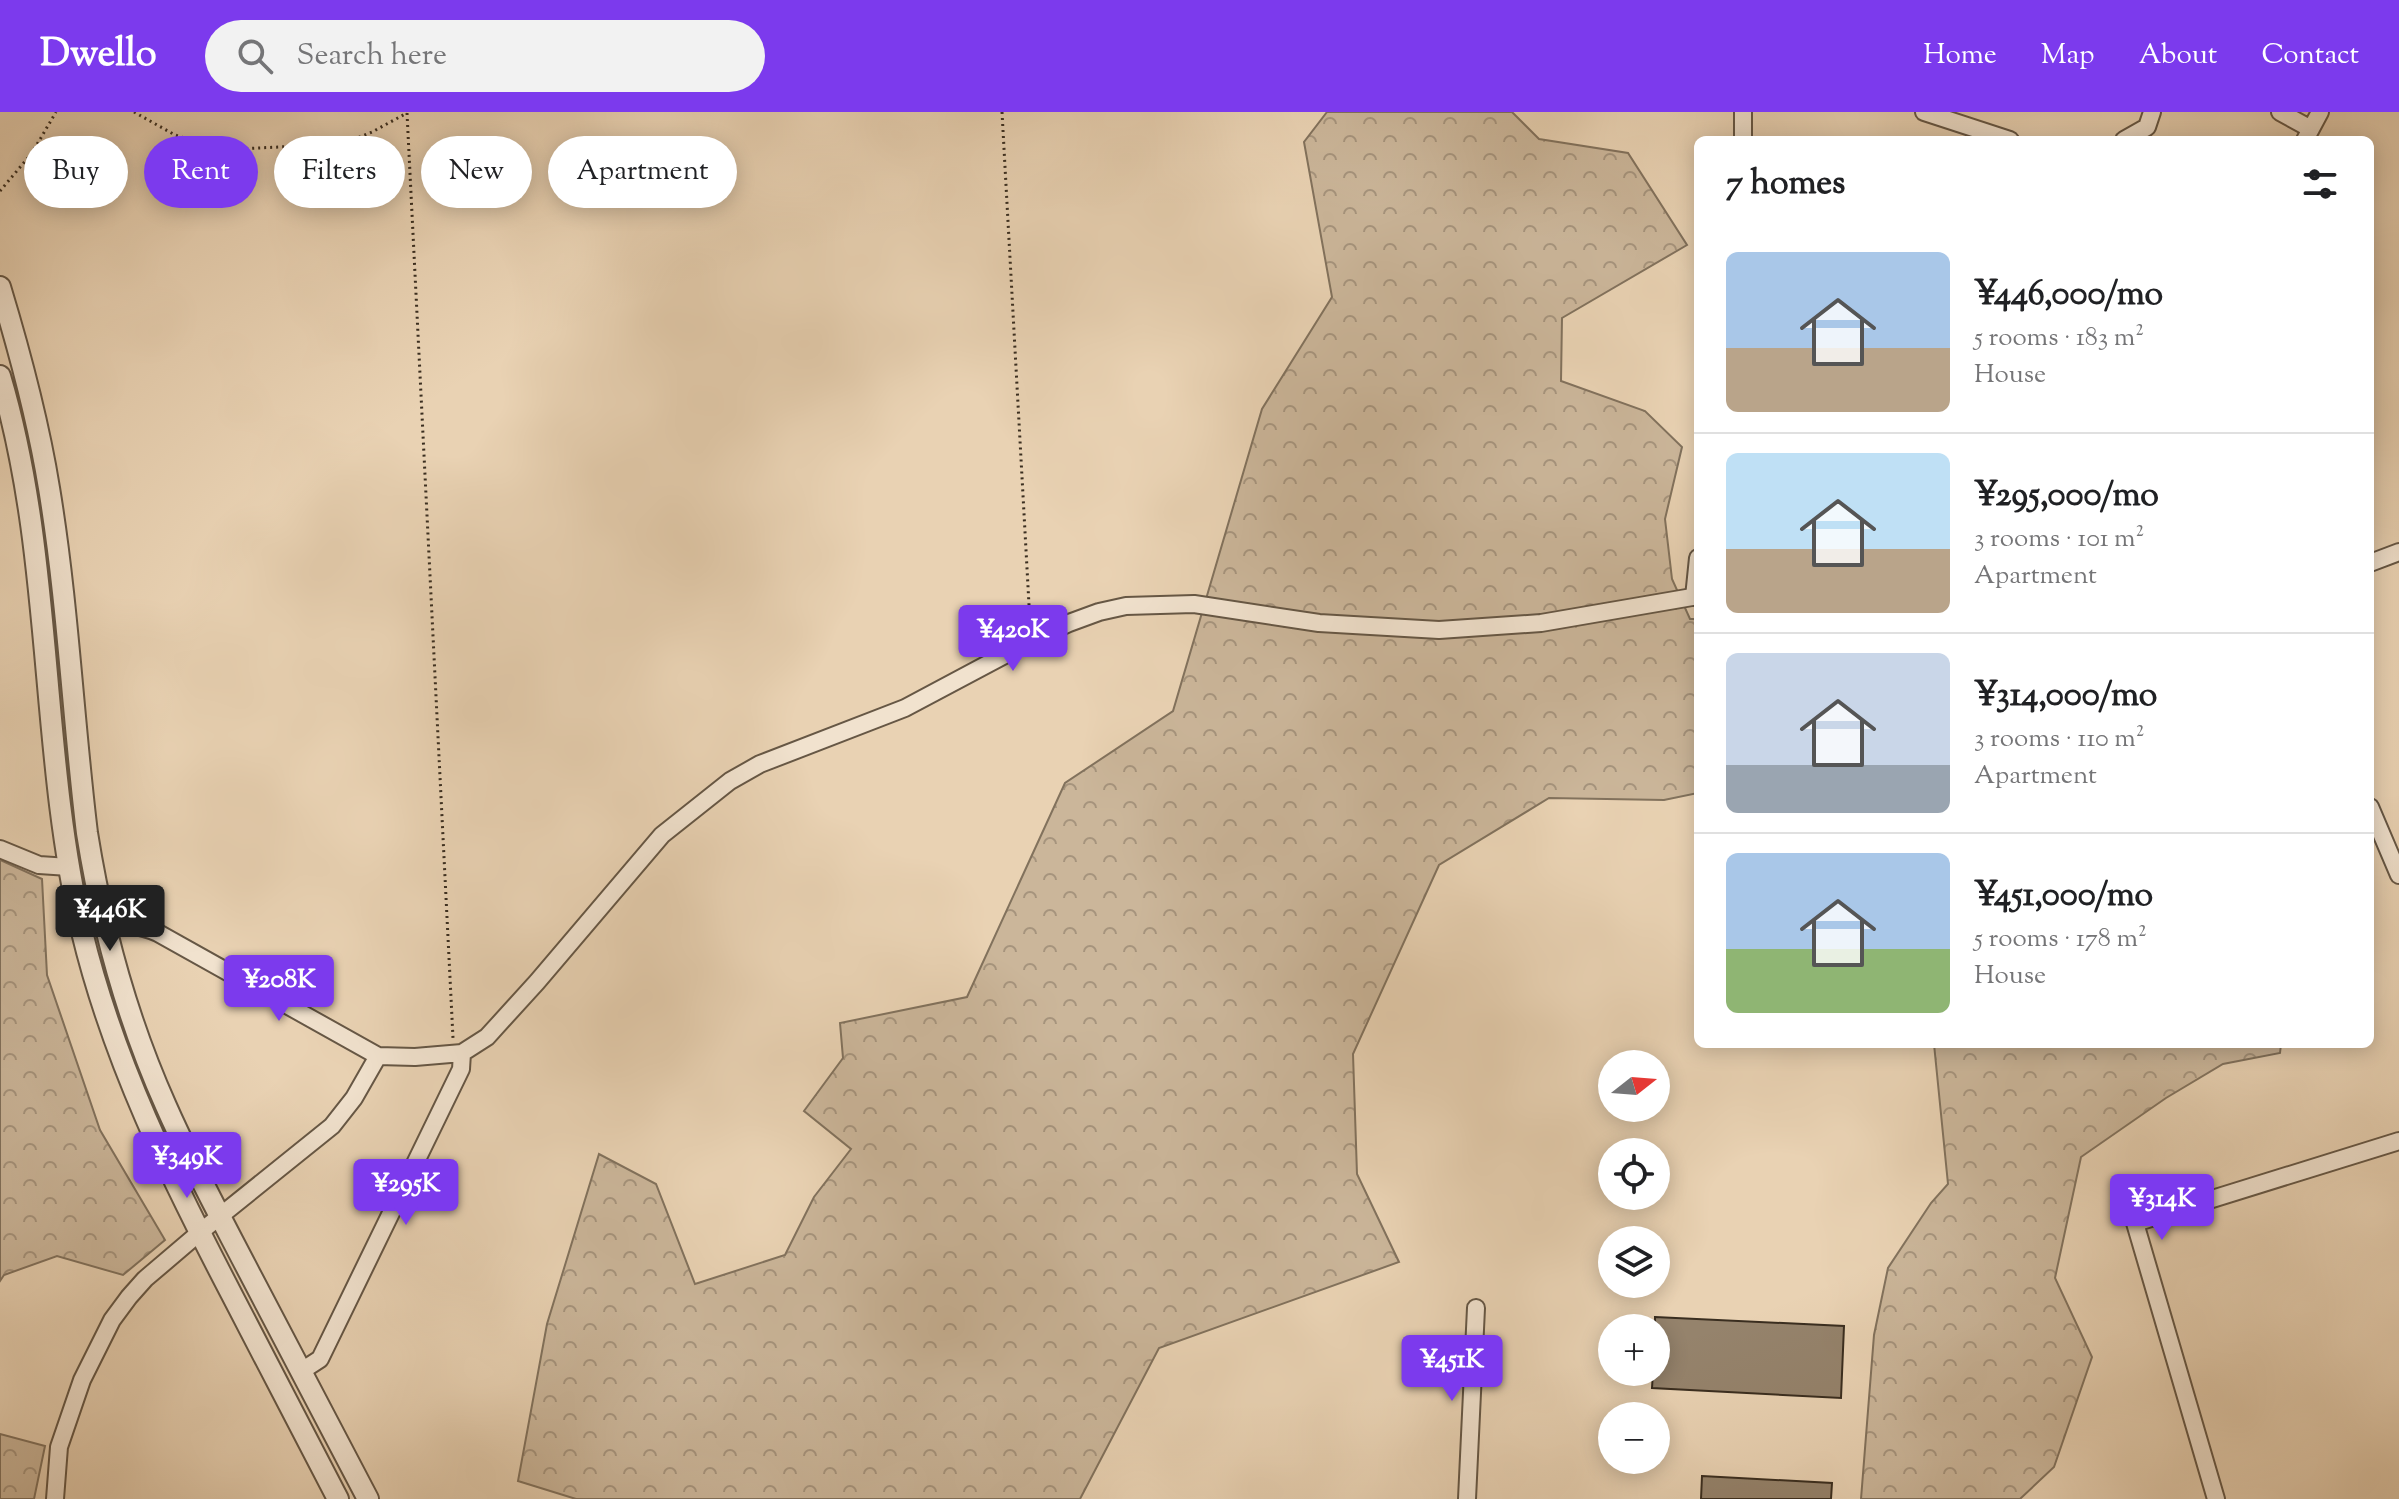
<!DOCTYPE html>
<html lang="en">
<head>
<meta charset="utf-8">
<style>
	body { margin:0; font-family:"Sorts Mill Goudy",serif; background:#f2f2f2; color:#202124; height:100vh; display:flex; flex-direction:column; font-size:30px; white-space:nowrap }
	* { box-sizing:border-box; margin:0 }
	p { font-size:26px; color:#757577 }
	.icon { flex:none; width:44px; height:44px; fill:none; stroke:currentColor; stroke-width:2; stroke-linecap:round; stroke-linejoin:round }
	.map { position:relative; flex:1; overflow:hidden }
	.drawer { position:absolute; left:1694px; top:24px; width:680px; height:912px; display:flex; flex-direction:column; background:#fff; border-radius:12px; box-shadow:0 4px 20px #0003 }
	.drawer>* { flex:none }
	.top-card { position:absolute; left:24px; top:24px; width:760px; height:72px; display:flex; gap:16px }
	.needle { width:52px; rotate:73deg }
	.controls { position:absolute; left:1598px; top:938px; display:grid; gap:16px }
	.controls a { display:grid; place-items:center; width:72px; height:72px; border-radius:50%; background:#fff; box-shadow:0 4px 20px #0003; font-size:40px }
	.price { position:absolute; translate:-50% -68px; padding:0 18px; border-radius:8px; background:#7c3aed; color:#fff; font-size:26px; line-height:52px; filter:drop-shadow(0 2px 4px #0008) }
	.price::after { content:''; position:absolute; left:50%; top:48px; width:24px; height:18px; margin-left:-12px; background:inherit; clip-path:polygon(0 0,100% 0,50% 100%) }
	.price.active { background:#222; color:#fff }
	ul { padding:0; list-style:none }
	li { display:flex; align-items:center; gap:24px; height:200px; padding:0 32px }
	li+li { border-top:2px solid #e0e0e0 }
	li span { display:grid; place-items:center; flex:none; width:224px; height:160px; border-radius:12px; color:#555 }
	li>.icon { margin-inline-start:auto }
	span .icon { width:96px; height:96px; fill:#fffc; stroke-width:1 }
	li b { font-size:34px }
	h2 { display:flex; justify-content:space-between; align-items:center; height:96px; padding:0 32px; font-size:34px }
	.chip { padding:0 28px; border-radius:36px; background:#fff; box-shadow:0 4px 20px #0003; font-size:28px; line-height:72px }
	.chip.active { background:#7c3aed; color:#fff }
	header { display:flex; align-items:center; gap:48px; box-sizing:border-box; height:112px; padding:0 40px; background:#7c3aed; color:#fff }
	header strong { font-size:38px }
	nav { display:flex; gap:44px; margin-inline-start:auto; font-size:28px }
	.search { width:560px; height:72px; background:#f2f2f2; display:flex; align-items:center; gap:20px; box-sizing:border-box; padding:0 28px; border-radius:44px; color:#757577; font-size:30px }
	.map>svg:first-child { display:block }
	.forest { fill:url(#forest-crowns); stroke:#82725d; stroke-width:2 }
	.building { fill:#95836c; stroke:#3a2e20; stroke-width:2 }
	.lines { fill:none; stroke-linecap:round; stroke-linejoin:round }
	.minor-casing { stroke:#665745; stroke-width:20 }
	.tertiary-casing { stroke:#665745; stroke-width:24 }
	.path { stroke:#3a2e20; stroke-width:3; stroke-dasharray:2 4; stroke-linecap:butt }
	.minor { stroke:#f1e2ce; stroke-width:16 }
	.tertiary { stroke:#f1e2ce; stroke-width:20 }
</style>
</head>
<body>
<header>
<strong>Dwello</strong>
<div class="search"><svg class="icon" aria-label="search" viewBox="0 0 24 24"><circle cx="10" cy="10" r="6"/><path d="M15 15l6 6"/></svg>Search here</div>
<nav><a>Home</a><a>Map</a><a>About</a><a>Contact</a></nav>
</header>
<div class="map">
<svg width="2399" height="1387" viewBox="0 0 2399 1387">
	<defs>
		<pattern id="forest-crowns" width="20" height="18" patternUnits="userSpaceOnUse" patternTransform="scale(2)"><rect width="20" height="18" fill="#cbb69a"/><path d="M2 6a3 3 0 1 1 6 0M12 15a3 3 0 1 1 6 0" fill="none" stroke="#a6947d"/></pattern>
	</defs>
	<rect width="100%" height="100%" fill="#e9d2b3"/>
	<filter id="stains"><feTurbulence type="fractalNoise" baseFrequency=".0025" numOctaves="4"/><feColorMatrix values="0 0 0 0 .2 0 0 0 0 .09 0 0 0 0 .02 0 0 0 .5 -.17"/></filter>
	<radialGradient id="worn" r=".72"><stop offset=".6" stop-color="#630" stop-opacity="0"/><stop offset="1" stop-color="#630" stop-opacity=".3"/></radialGradient>
	<path class="forest" d="M1327,0H1512L1539,27L1628,41L1687,133L1562,206L1561,269L1645,299L1682,335L1665,407L1672,467L1690,507H1698V681L1664,688L1549,686L1439,753L1353,942L1357,1062L1399,1150L1159,1236L1080,1387H576L518,1369L547,1212L599,1042L656,1072L695,1172L785,1143L814,1085L851,1037L804,999L843,946L840,911L967,885L1065,671L1173,599L1262,297L1332,185L1304,30Z
		M0,748L42,767L47,863L100,1018L165,1128L123,1163L57,1144L4,1163L0,1169Z
		M1934,932H2281L2280,941L2223,952L2166,986L2081,1045L2055,1166L2092,1245L2054,1355L2020,1387H1861L1874,1223L1888,1156L1931,1091L1948,1072Z
		M0,1322L45,1334L34,1387H0Z"/>
	<path class="building" d="M1655,1205L1844,1214L1841,1286L1652,1276L1653,1260H1656Z
		M1702,1364L1832,1371L1831,1387H1701Z"/>
	<g class="lines">
		<defs>
			<path id="minor" d="M1924,0L2010,28
				M2280,0L2311,17
				M1743,28V0
				M2124,28L2147,15L2152,0
				M2305,28L2320,0
				M2370,451L2399,440
				M1694,485L1698,446
				M2370,695L2399,763
				M0,737L39,753L69,755
				M106,815C125,812 139,813 158,821L378,944L415,945L462,941L487,925L537,870L662,723L730,669L760,652L905,596L1031,529L1069,511L1099,500L1126,494L1194,492L1319,511L1439,518L1541,511L1698,484
				M300,1260L320,1247L461,957L462,941
				M55,1387L59,1335L82,1268L112,1208L129,1185L145,1167L199,1121L332,1014L354,986L378,944
				M1467,1387L1476,1196
				M2216,1387L2135,1111L2399,1029"/>
			<path id="tertiary" d="M0,175C20,241 38,308 49,376C68,491 73,607 87,721C102,815 127,907 166,994C191,1051 221,1106 250,1162C289,1237 328,1312 368,1387
				M0,264C54,445 39,637 82,820C113,949 171,1066 232,1183C267,1251 303,1319 338,1387"/>
		</defs>
		<use href="#minor" class="minor-casing"/>
		<use href="#tertiary" class="tertiary-casing"/>
		<path class="path" d="M134,0L175,23L207,33L237,37L342,32L372,20L407,1
			M1002,0L1030,511
			M407,1L453,926
			M0,79L32,41L56,0"/>
		<use href="#minor" class="minor"/>
		<use href="#tertiary" class="tertiary"/>
	</g>
	<rect width="100%" height="100%" filter="url(#stains)"/>
	<rect width="100%" height="100%" fill="url(#worn)"/>
</svg>
<div class="controls">
<a><svg class="needle" viewBox="-14 -14 28 28"><path d="M0-13l5 13h-10z" fill="#e53935"/><path d="M0 13l5-13h-10z" fill="#757577"/></svg></a>
<a><svg class="icon" aria-label="locate" viewBox="0 0 24 24"><circle cx="12" cy="12" r="6"/><path d="M12 2v4M12 18v4M2 12h4M18 12h4"/></svg></a>
<a><svg class="icon" aria-label="layers" viewBox="0 0 24 24"><path d="M12 4l9 5-9 5-9-5zM3 14l9 5 9-5"/></svg></a>
<a>+</a>
<a>−</a>
</div>
<b class="price" style="left:1013px;top:561px">¥420K</b>
<b class="price active" style="left:110px;top:841px">¥446K</b>
<b class="price" style="left:279px;top:911px">¥208K</b>
<b class="price" style="left:187px;top:1088px">¥349K</b>
<b class="price" style="left:406px;top:1115px">¥295K</b>
<b class="price" style="left:2162px;top:1130px">¥314K</b>
<b class="price" style="left:1452px;top:1291px">¥451K</b>
<div class="top-card">
<a class="chip">Buy</a>
<a class="chip active">Rent</a>
<a class="chip">Filters</a>
<a class="chip">New</a>
<a class="chip">Apartment</a>
</div>
<section class="drawer">
<h2>7 homes<svg class="icon" aria-label="filters" viewBox="0 0 24 24"><path d="M4 7h16M4 17h16"/><circle cx="9" cy="7" r="2"/><circle cx="15" cy="17" r="2"/></svg></h2>
<ul>
<li><span style="background:linear-gradient(#a9c7e8 60%,#b9a48a 0)"><svg class="icon" aria-label="home" viewBox="0 0 24 24"><path d="M3 11l9-7 9 7M6 9v11h12V9"/></svg></span><div><b>¥446,000/mo</b><p>5 rooms · 183 m²</p><p>House</p></div></li>
<li><span style="background:linear-gradient(#bfe0f5 60%,#b9a48a 0)"><svg class="icon" aria-label="home" viewBox="0 0 24 24"><path d="M3 11l9-7 9 7M6 9v11h12V9"/></svg></span><div><b>¥295,000/mo</b><p>3 rooms · 101 m²</p><p>Apartment</p></div></li>
<li><span style="background:linear-gradient(#c9d6e8 70%,#9aa5b1 0)"><svg class="icon" aria-label="home" viewBox="0 0 24 24"><path d="M3 11l9-7 9 7M6 9v11h12V9"/></svg></span><div><b>¥314,000/mo</b><p>3 rooms · 110 m²</p><p>Apartment</p></div></li>
<li><span style="background:linear-gradient(#a9c7e8 60%,#8fb573 0)"><svg class="icon" aria-label="home" viewBox="0 0 24 24"><path d="M3 11l9-7 9 7M6 9v11h12V9"/></svg></span><div><b>¥451,000/mo</b><p>5 rooms · 178 m²</p><p>House</p></div></li>
</ul>
</section>
</div>
</body>
</html>
